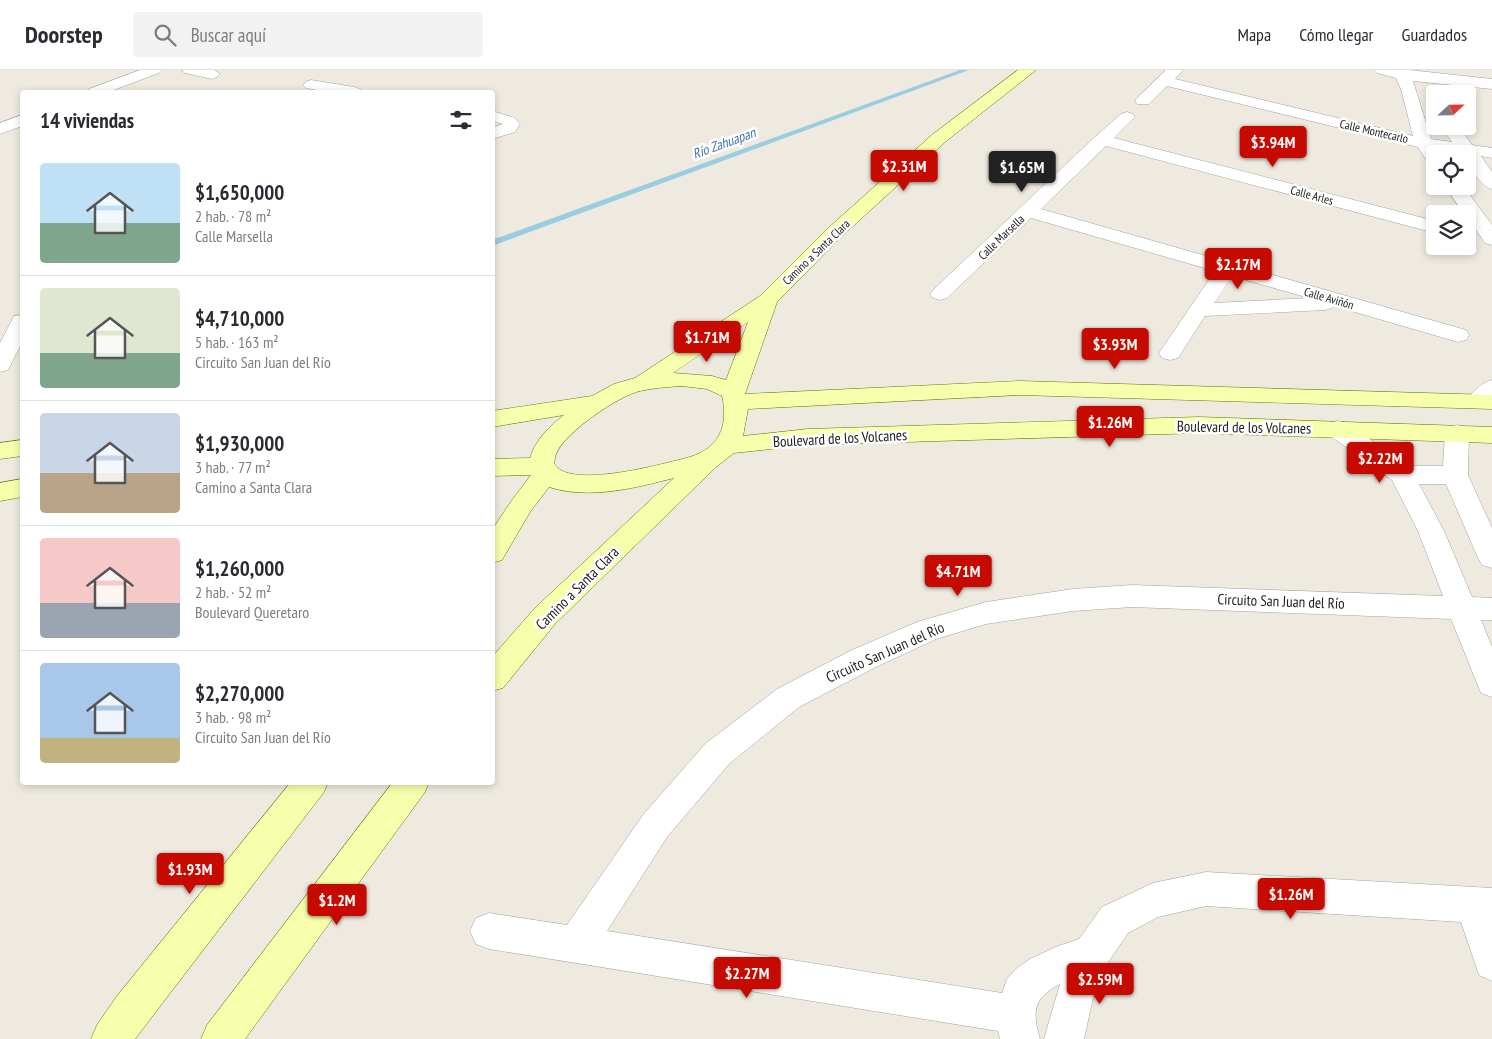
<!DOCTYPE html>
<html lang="es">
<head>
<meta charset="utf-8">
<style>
	body { margin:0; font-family:"PT Sans Narrow",sans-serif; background:#f2f2f3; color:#2b2b33; height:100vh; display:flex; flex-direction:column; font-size:19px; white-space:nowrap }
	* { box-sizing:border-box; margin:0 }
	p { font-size:16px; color:#7c7c81 }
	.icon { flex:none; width:28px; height:28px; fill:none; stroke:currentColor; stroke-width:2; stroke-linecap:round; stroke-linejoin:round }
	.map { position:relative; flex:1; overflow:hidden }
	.drawer { position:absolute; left:20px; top:20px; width:475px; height:695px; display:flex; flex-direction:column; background:#fff; border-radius:5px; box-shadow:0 2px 8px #0003 }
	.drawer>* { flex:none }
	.needle { width:32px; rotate:68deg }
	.fabs { position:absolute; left:1426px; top:15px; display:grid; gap:10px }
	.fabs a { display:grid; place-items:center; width:50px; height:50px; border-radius:5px; background:#fff; box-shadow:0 2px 8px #0003; font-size:25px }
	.price { position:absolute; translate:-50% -42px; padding:0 11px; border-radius:5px; background:#c60a00; color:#fff; font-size:16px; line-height:32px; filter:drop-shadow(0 1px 2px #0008) }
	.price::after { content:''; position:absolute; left:50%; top:30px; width:15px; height:11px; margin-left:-8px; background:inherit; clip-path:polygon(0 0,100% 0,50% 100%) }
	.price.active { background:#222; color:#fff }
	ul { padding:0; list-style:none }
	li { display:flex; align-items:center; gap:15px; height:125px; padding:0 20px }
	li+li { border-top:1px solid #e1e1e2 }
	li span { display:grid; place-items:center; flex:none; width:140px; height:100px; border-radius:5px; color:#555 }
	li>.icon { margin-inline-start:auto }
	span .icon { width:60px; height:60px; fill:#fffc; stroke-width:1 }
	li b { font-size:21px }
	h2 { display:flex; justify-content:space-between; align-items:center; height:60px; padding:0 20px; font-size:21px }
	header { display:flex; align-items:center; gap:30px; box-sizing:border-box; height:70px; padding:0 25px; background:#fff; border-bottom:1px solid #e1e1e2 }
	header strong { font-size:24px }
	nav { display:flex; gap:28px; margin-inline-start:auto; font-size:18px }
	.search { width:350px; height:45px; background:#f2f2f3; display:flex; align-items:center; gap:12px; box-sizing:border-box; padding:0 18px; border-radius:5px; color:#7c7c81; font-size:19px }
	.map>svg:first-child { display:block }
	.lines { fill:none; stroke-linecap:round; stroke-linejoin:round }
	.stream { fill:#9acde0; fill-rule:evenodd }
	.street-casing { stroke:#a2a2a2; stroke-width:1 }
	.secondary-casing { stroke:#617400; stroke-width:1 }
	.street { fill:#fff; fill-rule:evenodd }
	.secondary { fill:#f6ffac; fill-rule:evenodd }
	.labels { text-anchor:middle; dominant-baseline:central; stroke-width:5; stroke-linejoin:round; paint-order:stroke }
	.far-street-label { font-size:12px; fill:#1b1b1b; stroke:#fff }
	.far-water-label { font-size:14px; font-style:italic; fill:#4073b2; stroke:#fff }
	.street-label { font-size:15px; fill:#1b1b1b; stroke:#fff }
</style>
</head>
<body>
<header>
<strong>Doorstep</strong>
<div class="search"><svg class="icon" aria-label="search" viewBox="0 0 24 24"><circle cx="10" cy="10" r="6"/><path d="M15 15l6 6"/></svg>Buscar aquí</div>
<nav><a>Mapa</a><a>Cómo llegar</a><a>Guardados</a></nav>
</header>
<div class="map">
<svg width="1492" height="969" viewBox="0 0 1492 969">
	<rect width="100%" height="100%" fill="#eeeadf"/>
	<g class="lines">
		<path class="stream" d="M960,0H969L492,176V170Z"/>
		<defs>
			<path id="street" d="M140,0H162L159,3L108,22H87L89,19Z
				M182,0H214L220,4L217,7L212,9L185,3Z
				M1166,0H1183L1175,9L1413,66L1401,19L1396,8L1377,3L1374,0H1409L1492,9V19L1413,11L1431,69L1452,72L1441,56H1458L1472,75L1492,78V88L1481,86L1492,102V119C1480,116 1468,96 1468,84L1437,80L1439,84H1435V88H1425L1418,77L1167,16L1149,34H1137L1135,31L1137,28Z
				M311,10L354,17L360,19L362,22H328L306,18L303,15L306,12Z
				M492,41L515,48L520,54L515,62L492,69V58L503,54L492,51Z
				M1127,42L1133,44L1135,47L1114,68L1435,151V163L1106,76L1041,139L1466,260L1469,265L1466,270L1458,272L1334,236L1332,238L1325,240L1205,246L1178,288L1170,290L1162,288L1159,283L1215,201L1031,148L947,228L940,230L933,228L930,224L933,220L1096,66L1121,44ZM1232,206L1309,228L1214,233Z
				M22,45V56L0,64V53Z
				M1445,116H1463L1492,155V175L1485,173L1468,148V144H1464Z
				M22,245V272L8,300L0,302V273L14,246Z
				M1492,310V330C1485,338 1480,339 1470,336L1466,331C1473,321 1481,313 1492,310Z
				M1338,351L1347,353L1407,396H1443L1445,363L1448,357L1457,355L1466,357L1469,363L1468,405L1492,458V498L1482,495L1478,488L1446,414H1419L1444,461L1472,527L1492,528V550H1481L1492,577V627L1481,623L1451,549L1132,537L1073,541L986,554L936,569L874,598L799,637L729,694L667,767L607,861L1002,923L1007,909L1017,898L1030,889L1058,876L1079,869L1102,837L1153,813L1206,802L1492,818V911L1479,905L1461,852L1206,836L1158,847L1128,863L1105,897L1093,928L1084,969H1044L1060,914C1033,928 1032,942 1040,969H1000L998,961L489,879L476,874L470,861L476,848L489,843L567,855L643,745L705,674L777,619L852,580L917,552L986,532L1073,519L1132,515L1443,526L1418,461L1392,410L1329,365L1326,359L1329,353Z"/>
			<path id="secondary" d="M1018,0H1036L945,72L839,169L777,232L745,324L1020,311L1492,325V339L1020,325L748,339L743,366L808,359L1199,347L1492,357V373L1199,363L808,375L734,383L716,397L555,554L503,618L492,621V587L535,538L674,408C635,418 589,430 549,417L530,442L502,490L492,493V460L512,430L531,405L492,406V389L530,388C535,370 550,356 564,345L492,357V341L592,326L614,314L635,308L760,226L825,161L933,64ZM748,252L726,310L712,306L673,303ZM682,316L707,319L722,326C729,356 719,378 690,387C666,393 567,421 554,393C555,390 555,385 557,382C566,362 618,326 640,321C653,318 668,317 682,316Z
				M22,370V386L0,389V373Z
				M22,409V427L0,431V413Z
				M291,712H328L324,722L135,969H91L97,955L117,926Z
				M393,712H429L425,722L245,969H201L207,955Z"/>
		</defs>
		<use href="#street" class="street-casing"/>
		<use href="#secondary" class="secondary-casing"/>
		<use href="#street" class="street"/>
		<use href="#secondary" class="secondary"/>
	</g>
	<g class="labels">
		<g class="far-street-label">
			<text transform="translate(1374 61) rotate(13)">Calle Montecarlo</text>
			<text transform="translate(1312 125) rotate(15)">Calle Arles</text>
			<text transform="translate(1001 167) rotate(-44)">Calle Marsella</text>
			<text transform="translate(816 182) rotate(-44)">Camino a Santa Clara</text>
			<text transform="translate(1329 228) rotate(16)">Calle Aviñón</text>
		</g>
		<g class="far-water-label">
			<text transform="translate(724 73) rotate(-20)">Río Zahuapan</text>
		</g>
		<g class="street-label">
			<text transform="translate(1244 357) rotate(1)">Boulevard de los Volcanes</text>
			<text transform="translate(840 368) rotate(-3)">Boulevard de los Volcanes</text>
			<text transform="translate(577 518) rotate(-45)">Camino a Santa Clara</text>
			<text transform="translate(1281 531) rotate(2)">Circuito San Juan del Río</text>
			<text transform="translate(885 582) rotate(-24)">Circuito San Juan del Río</text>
		</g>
	</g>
</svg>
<div class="fabs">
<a><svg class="needle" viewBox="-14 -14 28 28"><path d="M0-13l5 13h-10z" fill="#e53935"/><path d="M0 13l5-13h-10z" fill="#7c7c81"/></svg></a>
<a><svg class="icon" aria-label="locate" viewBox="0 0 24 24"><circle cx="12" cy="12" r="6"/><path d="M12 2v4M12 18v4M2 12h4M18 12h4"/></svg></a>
<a><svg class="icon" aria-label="layers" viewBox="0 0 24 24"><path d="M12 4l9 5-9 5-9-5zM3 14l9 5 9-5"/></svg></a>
</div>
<b class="price" style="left:1273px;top:98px">$3.94M</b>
<b class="price" style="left:904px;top:122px">$2.31M</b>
<b class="price active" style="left:1022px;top:123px">$1.65M</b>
<b class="price" style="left:1238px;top:220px">$2.17M</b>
<b class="price" style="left:707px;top:293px">$1.71M</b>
<b class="price" style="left:1115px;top:300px">$3.93M</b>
<b class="price" style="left:1110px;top:378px">$1.26M</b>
<b class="price" style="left:1380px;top:414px">$2.22M</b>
<b class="price" style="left:958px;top:527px">$4.71M</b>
<b class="price" style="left:190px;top:825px">$1.93M</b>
<b class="price" style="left:1291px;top:850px">$1.26M</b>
<b class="price" style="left:337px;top:856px">$1.2M</b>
<b class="price" style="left:747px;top:929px">$2.27M</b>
<b class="price" style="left:1100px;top:935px">$2.59M</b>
<section class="drawer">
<h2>14 viviendas<svg class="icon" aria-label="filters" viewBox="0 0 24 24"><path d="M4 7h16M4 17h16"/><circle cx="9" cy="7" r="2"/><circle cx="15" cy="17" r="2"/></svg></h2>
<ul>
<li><span style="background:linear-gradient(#bfe0f5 60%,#7fa58c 0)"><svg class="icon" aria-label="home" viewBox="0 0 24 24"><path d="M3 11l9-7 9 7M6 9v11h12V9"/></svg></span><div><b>$1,650,000</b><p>2 hab. · 78 m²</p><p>Calle Marsella</p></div></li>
<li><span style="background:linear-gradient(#dfe7d0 65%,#7fa58c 0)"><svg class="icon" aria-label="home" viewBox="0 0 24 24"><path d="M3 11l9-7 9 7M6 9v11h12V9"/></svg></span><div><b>$4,710,000</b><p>5 hab. · 163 m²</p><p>Circuito San Juan del Río</p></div></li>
<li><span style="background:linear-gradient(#c9d6e8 60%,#b9a48a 0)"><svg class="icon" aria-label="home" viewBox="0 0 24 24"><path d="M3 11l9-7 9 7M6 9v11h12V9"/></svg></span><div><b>$1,930,000</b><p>3 hab. · 77 m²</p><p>Camino a Santa Clara</p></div></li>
<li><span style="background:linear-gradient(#f6c9c9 65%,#9aa5b1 0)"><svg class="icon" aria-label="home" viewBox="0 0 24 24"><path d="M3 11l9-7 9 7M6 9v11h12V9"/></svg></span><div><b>$1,260,000</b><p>2 hab. · 52 m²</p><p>Boulevard Queretaro</p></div></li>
<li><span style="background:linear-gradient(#a9c7e8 75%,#c2b280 0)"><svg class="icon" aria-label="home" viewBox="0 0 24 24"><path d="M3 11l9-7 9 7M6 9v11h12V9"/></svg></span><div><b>$2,270,000</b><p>3 hab. · 98 m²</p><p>Circuito San Juan del Río</p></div></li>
</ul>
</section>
</div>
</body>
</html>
